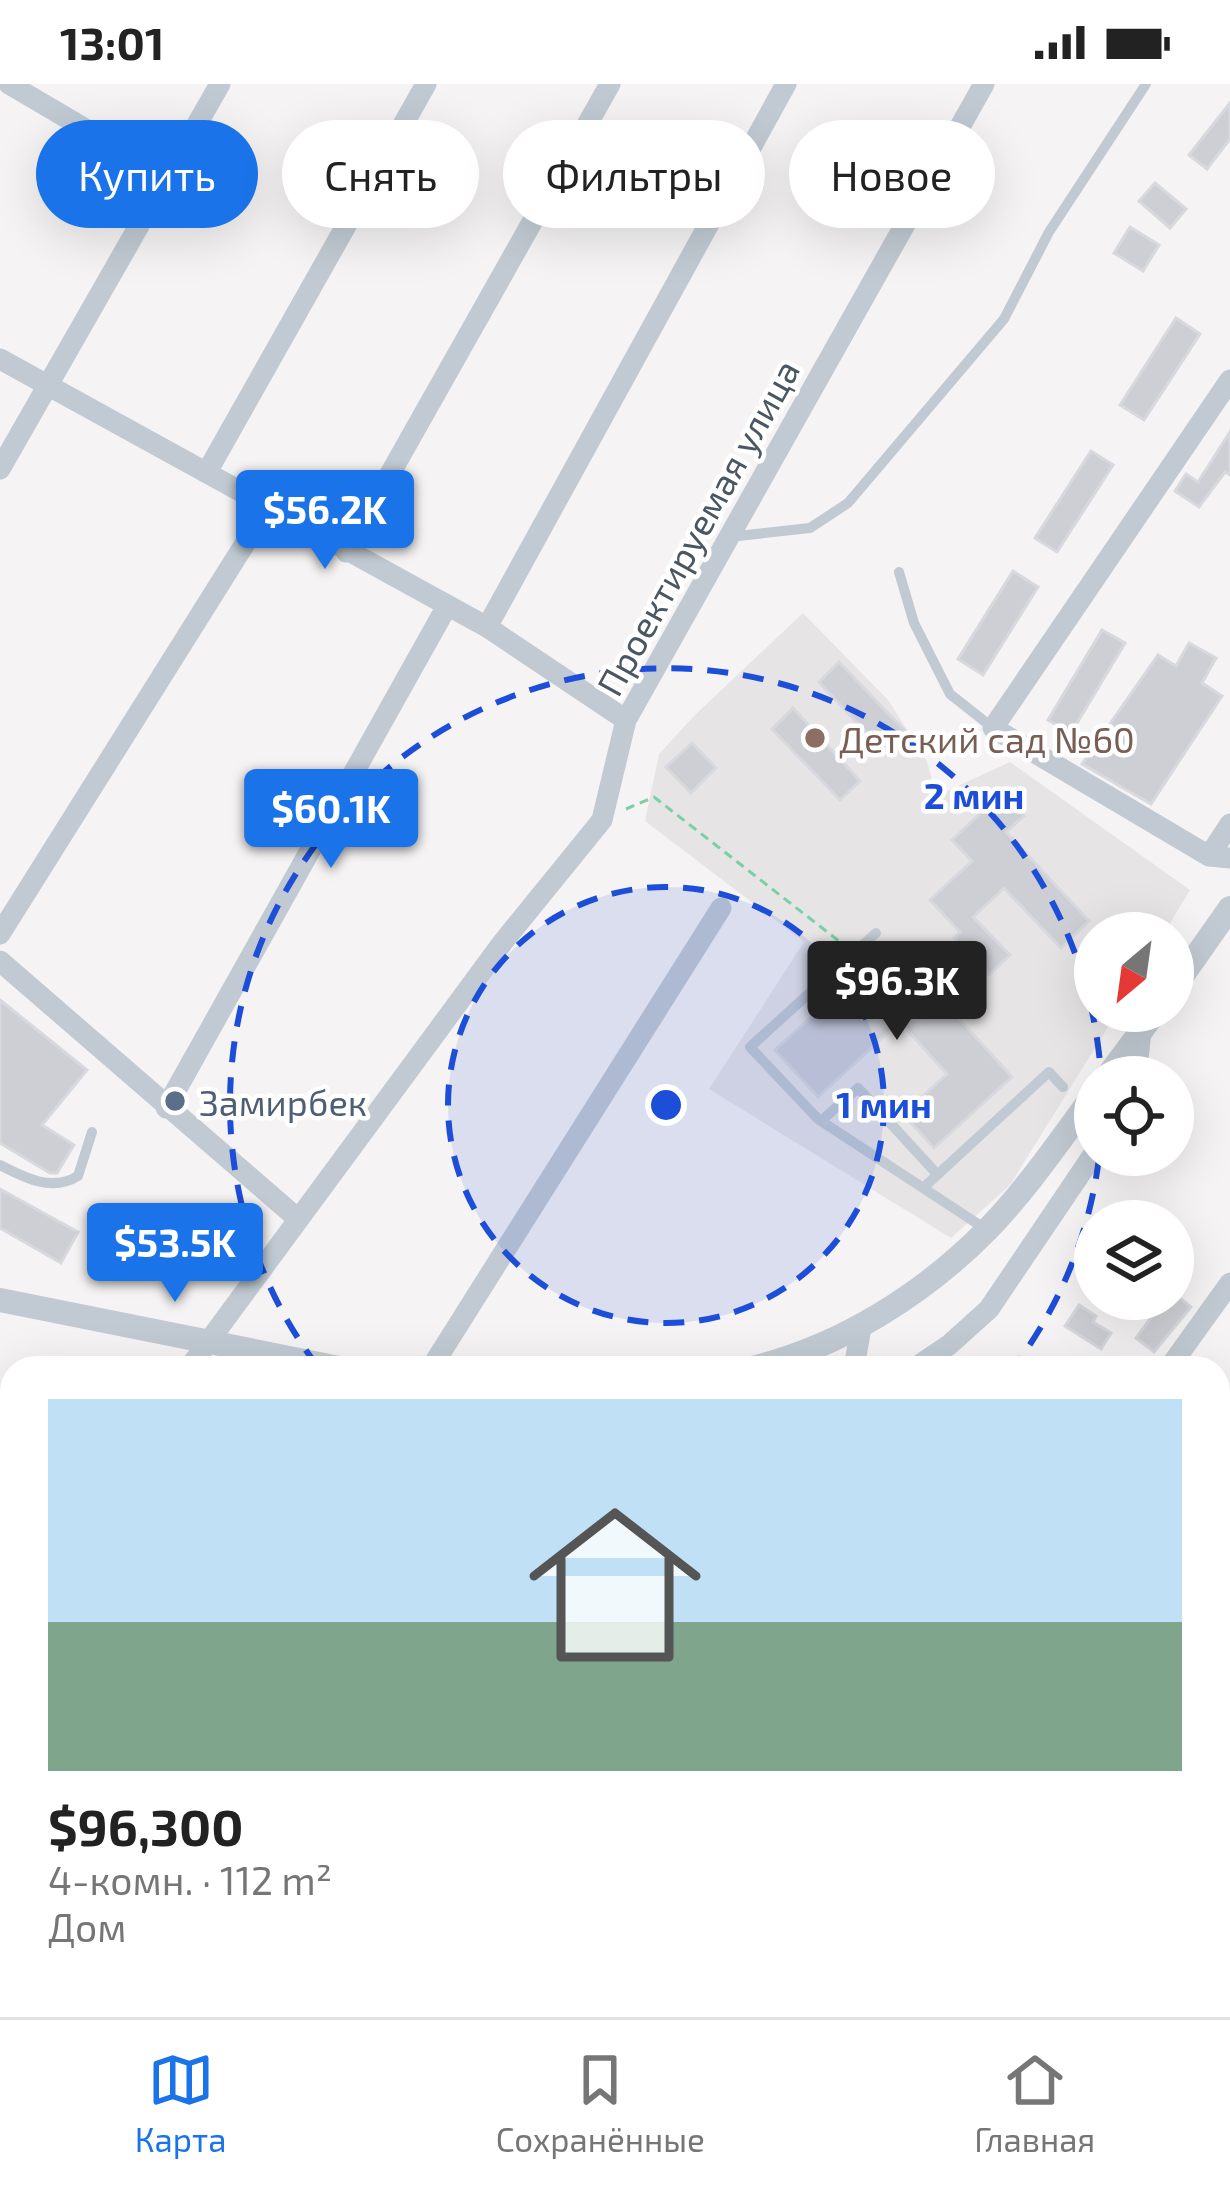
<!DOCTYPE html>
<html lang="ru">
<head>
<meta charset="utf-8">
<style>
	body { margin:0; font-family:"Exo 2",sans-serif; background:#f2f2f2; color:#222; height:100vh; display:flex; flex-direction:column; font-size:45px; white-space:nowrap }
	* { box-sizing:border-box; margin:0 }
	p { font-size:39px; color:#767676 }
	.icon { flex:none; width:66px; height:66px; fill:none; stroke:currentColor; stroke-width:2; stroke-linecap:round; stroke-linejoin:round }
	.map { position:relative; flex:1; overflow:hidden }
	.side { position:absolute; left:0px; top:1272px; width:1230px; height:663px; display:flex; flex-direction:column; background:#fff; border-radius:36px 36px 0 0; box-shadow:0 12px 48px #0002 }
	.side>* { flex:none }
	.top-card { position:absolute; left:36px; top:36px; width:1158px; height:108px; display:flex; gap:24px }
	.needle { width:78px; rotate:209deg }
	.buttons { position:absolute; left:1074px; top:828px; display:grid; gap:24px }
	.buttons a { display:grid; place-items:center; width:120px; height:120px; border-radius:50%; background:#fff; box-shadow:0 12px 48px #0002; font-size:60px }
	.price { position:absolute; translate:-50% -102px; padding:0 27px; border-radius:12px; background:#1a73e8; color:#fff; font-size:39px; line-height:78px; filter:drop-shadow(0 3px 6px #0008) }
	.price::after { content:''; position:absolute; left:50%; top:72px; width:36px; height:27px; margin-left:-18px; background:inherit; clip-path:polygon(0 0,100% 0,50% 100%) }
	.price.current { background:#222; color:#fff }
	ul { padding:0; list-style:none }
	li { display:grid; align-content:center; gap:24px; height:636px; padding:0 48px }
	li span { display:grid; place-items:center; height:372px; border-radius:0px; color:#555 }
	li>.icon { margin-inline-start:auto }
	span .icon { width:216px; height:216px; fill:#fffc; stroke-width:1 }
	li b { font-size:51px }
	.tag { padding:0 42px; border-radius:54px; background:#fff; box-shadow:0 12px 48px #0002; font-size:42px; line-height:108px }
	.tag.current { background:#1a73e8; color:#fff }
	.status { display:flex; justify-content:space-between; align-items:center; height:84px; padding:0 60px; background:#fff; direction:ltr }
	.status svg { height:33px; fill:currentColor }
	.dock { display:flex; justify-content:space-around; align-items:center; height:168px; border-top:3px solid #e0e0e0; background:#fff; font-size:33px; color:#767676 }
	.dock a { display:grid; justify-items:center; gap:6px }
	.dock .current { color:#1a73e8 }
	.map>svg:first-child { display:block }
	.education { fill:#e6e4e5 }
	.building { fill:#cdcfd5; stroke:#d7d9de; stroke-width:3 }
	.lines { fill:none; stroke-linecap:round; stroke-linejoin:round }
	.path { stroke:#7ad0a6; stroke-width:3; stroke-dasharray:9 6; stroke-linecap:butt }
	.service { stroke:#c1cad2; stroke-width:10 }
	.minor { stroke:#c1cad2; stroke-width:21 }
	.tertiary { stroke:#c1cad2; stroke-width:24 }
	.ring { fill:none; stroke:#1d4ed8; stroke-width:6; stroke-dasharray:21 15 }
	.education-dot { fill:#8d6e63; stroke:#fff; stroke-width:4.5 }
	.service-dot { fill:#5c6f8a; stroke:#fff; stroke-width:4.5 }
	.labels { text-anchor:middle; dominant-baseline:central; stroke-width:9; stroke-linejoin:round; paint-order:stroke }
	.street-label { font-size:36px; fill:#4a5661; stroke:#fff }
	.education-label { font-size:36px; fill:#785e54; stroke:#fff; text-anchor:start }
	.service-label { font-size:36px; fill:#4e5e75; stroke:#fff; text-anchor:start }
	.centre { fill:#1d4ed8; stroke:#fff; stroke-width:6 }
	.ring-label { font-size:36px; text-anchor:middle; font-weight:bold; fill:#1d4ed8; stroke:#fff; stroke-width:9; stroke-linejoin:round; paint-order:stroke }
</style>
</head>
<body>
<div class="status"><b>13:01</b><svg viewBox="0 0 49 12"><path d="M0 12V9h3v3zM5 12V6h3v6zM10 12V3h3v9zM15 12V0h3v12zM26 1h20v11H26zM47 4h2v5h-2z"/></svg></div>
<div class="map">
<svg width="1230" height="1933" viewBox="0 0 1230 1933">
	<rect width="100%" height="100%" fill="#f5f3f3"/>
	<path class="education" d="M803,529L888,616L927,677L936,712L1010,678L1190,806L1164,849H1095V927H1118L1010,1101L951,1154L709,1005L804,858L645,737L659,670L695,631Z"/>
	<path class="building" d="M1230,19V55L1207,85L1189,71Z
		M1155,99L1186,125L1170,144L1139,117Z
		M1130,143L1159,161L1143,187L1114,169Z
		M1176,234L1200,250L1144,336L1120,321Z
		M1230,348V391L1225,388L1199,423L1175,407L1186,390L1198,398Z
		M1091,367L1113,381L1057,468L1035,454Z
		M1013,487L1038,503L983,591L958,575Z
		M1102,546L1125,559L1071,649L1048,636Z
		M1189,559L1216,574L1202,599L1222,612L1151,720L1082,680L1158,571L1176,582Z
		M839,578L908,650L887,671L819,598Z
		M793,624L860,697L840,716L772,645Z
		M692,659L716,684L691,709L666,683Z
		M1002,709L1024,732L1006,748L1089,837L1061,864L1004,804L973,833L1010,871L989,891L954,854L960,848L930,816L972,777L952,756Z
		M891,860L1012,993L934,1064L903,1030L947,990L900,938L818,1013L775,966Z
		M0,916L87,986L42,1041L74,1061L57,1089H50L0,1059Z
		M0,1105L78,1148L61,1179L0,1144Z
		M1165,1215H1181L1191,1223L1154,1268L1136,1254Z
		M1079,1221L1096,1232L1093,1238L1111,1249L1101,1265L1065,1242Z"/>
	<g class="lines">
		<path class="path" d="M626,725L654,713L844,861"/>
		<path class="service" d="M729,453L810,444L848,419L1004,235L1049,148L1146,0
			M899,488L914,539L950,610L993,644
			M876,849L750,963L818,1035L984,1144
			M821,1037L858,1004L937,1090
			M0,1081C25,1094 52,1108 78,1092L92,1048
			M923,1104L1049,988L1063,1003"/>
		<path class="minor" d="M9,0L128,70L163,96
			M0,275L487,543L626,636
			M0,385L220,0
			M207,388L426,0
			M346,468L610,0
			M487,543L786,0
			M1230,740L1209,772L1230,774
			M1209,772L993,644L1230,296
			M0,850L268,423
			M0,877L298,1135
			M1136,993L1141,947
			M166,1024L447,522
			M189,1284L503,858L602,736L626,636L984,0
			M431,1284L721,824
			M854,1284L861,1243
			M915,1284L949,1261L989,1225L1095,1068
			M1169,1284L1230,1199
			M1218,1464L1230,1466
			M0,1541L12,1524
			M0,1645L12,1648
			M1218,1654L1230,1636
			M255,1923L268,1933
			M968,1923L972,1933
			M403,1933L412,1923
			M1023,1933L1033,1923"/>
		<path class="tertiary" d="M1173,905L1230,824
			M1107,993L1156,927
			M0,1216L339,1284
			M752,1284C840,1263 924,1210 987,1146C1027,1105 1061,1055 1095,1009"/>
	</g>
	<circle cx="666" cy="1021" r="218" fill="#1d4ed8" fill-opacity=".12"/>
	<g class="ring">
		<circle cx="666" cy="1021" r="218"/>
		<path d="M1099 1074A436 436 0 0 1 1014 1283M318 1283A436 436 0 1 1 1101 991"/>
	</g>
	<circle class="education-dot" cx="815" cy="654" r="12"/>
	<circle class="service-dot" cx="175" cy="1017" r="12"/>
	<g class="labels">
		<g class="street-label">
			<text transform="translate(697 443) rotate(-61)">Проектируемая улица</text>
		</g>
		<g class="education-label">
			<text x="839" y="654">Детский сад №60</text>
		</g>
		<g class="service-label">
			<text x="199" y="1017">Замирбек</text>
		</g>
	</g>
	<circle cx="666" cy="1021" r="18" class="centre"/>
	<g class="ring-label">
		<text x="974" y="725">2 мин</text>
		<text x="884" y="1034">1 мин</text>
	</g>
</svg>
<div class="buttons">
<a><svg class="needle" viewBox="-14 -14 28 28"><path d="M0-13l5 13h-10z" fill="#e53935"/><path d="M0 13l5-13h-10z" fill="#767676"/></svg></a>
<a><svg class="icon" aria-label="locate" viewBox="0 0 24 24"><circle cx="12" cy="12" r="6"/><path d="M12 2v4M12 18v4M2 12h4M18 12h4"/></svg></a>
<a><svg class="icon" aria-label="layers" viewBox="0 0 24 24"><path d="M12 4l9 5-9 5-9-5zM3 14l9 5 9-5"/></svg></a>
</div>
<b class="price" style="left:325px;top:488px">$56.2K</b>
<b class="price" style="left:331px;top:787px">$60.1K</b>
<b class="price current" style="left:897px;top:959px">$96.3K</b>
<b class="price" style="left:175px;top:1221px">$53.5K</b>
<div class="top-card">
<a class="tag current">Купить</a>
<a class="tag">Снять</a>
<a class="tag">Фильтры</a>
<a class="tag">Новое</a>
</div>
<section class="side">
<ul>
<li><span style="background:linear-gradient(#bfe0f5 60%,#7fa58c 0)"><svg class="icon" aria-label="home" viewBox="0 0 24 24"><path d="M3 11l9-7 9 7M6 9v11h12V9"/></svg></span><div><b>$96,300</b><p>4-комн. · 112 m²</p><p>Дом</p></div></li>
</ul>
</section>
</div>
<nav class="dock">
<a class="current"><svg class="icon" aria-label="map" viewBox="0 0 24 24"><path d="M3 6l6-2 6 2 6-2v14l-6 2-6-2-6 2zM9 4v14M15 6v14"/></svg>Карта</a>
<a><svg class="icon" aria-label="saved" viewBox="0 0 24 24"><path d="M7 4h10v16l-5-4-5 4z"/></svg>Сохранённые</a>
<a><svg class="icon" aria-label="home" viewBox="0 0 24 24"><path d="M3 11l9-7 9 7M6 9v11h12V9"/></svg>Главная</a>
</nav>
</body>
</html>
